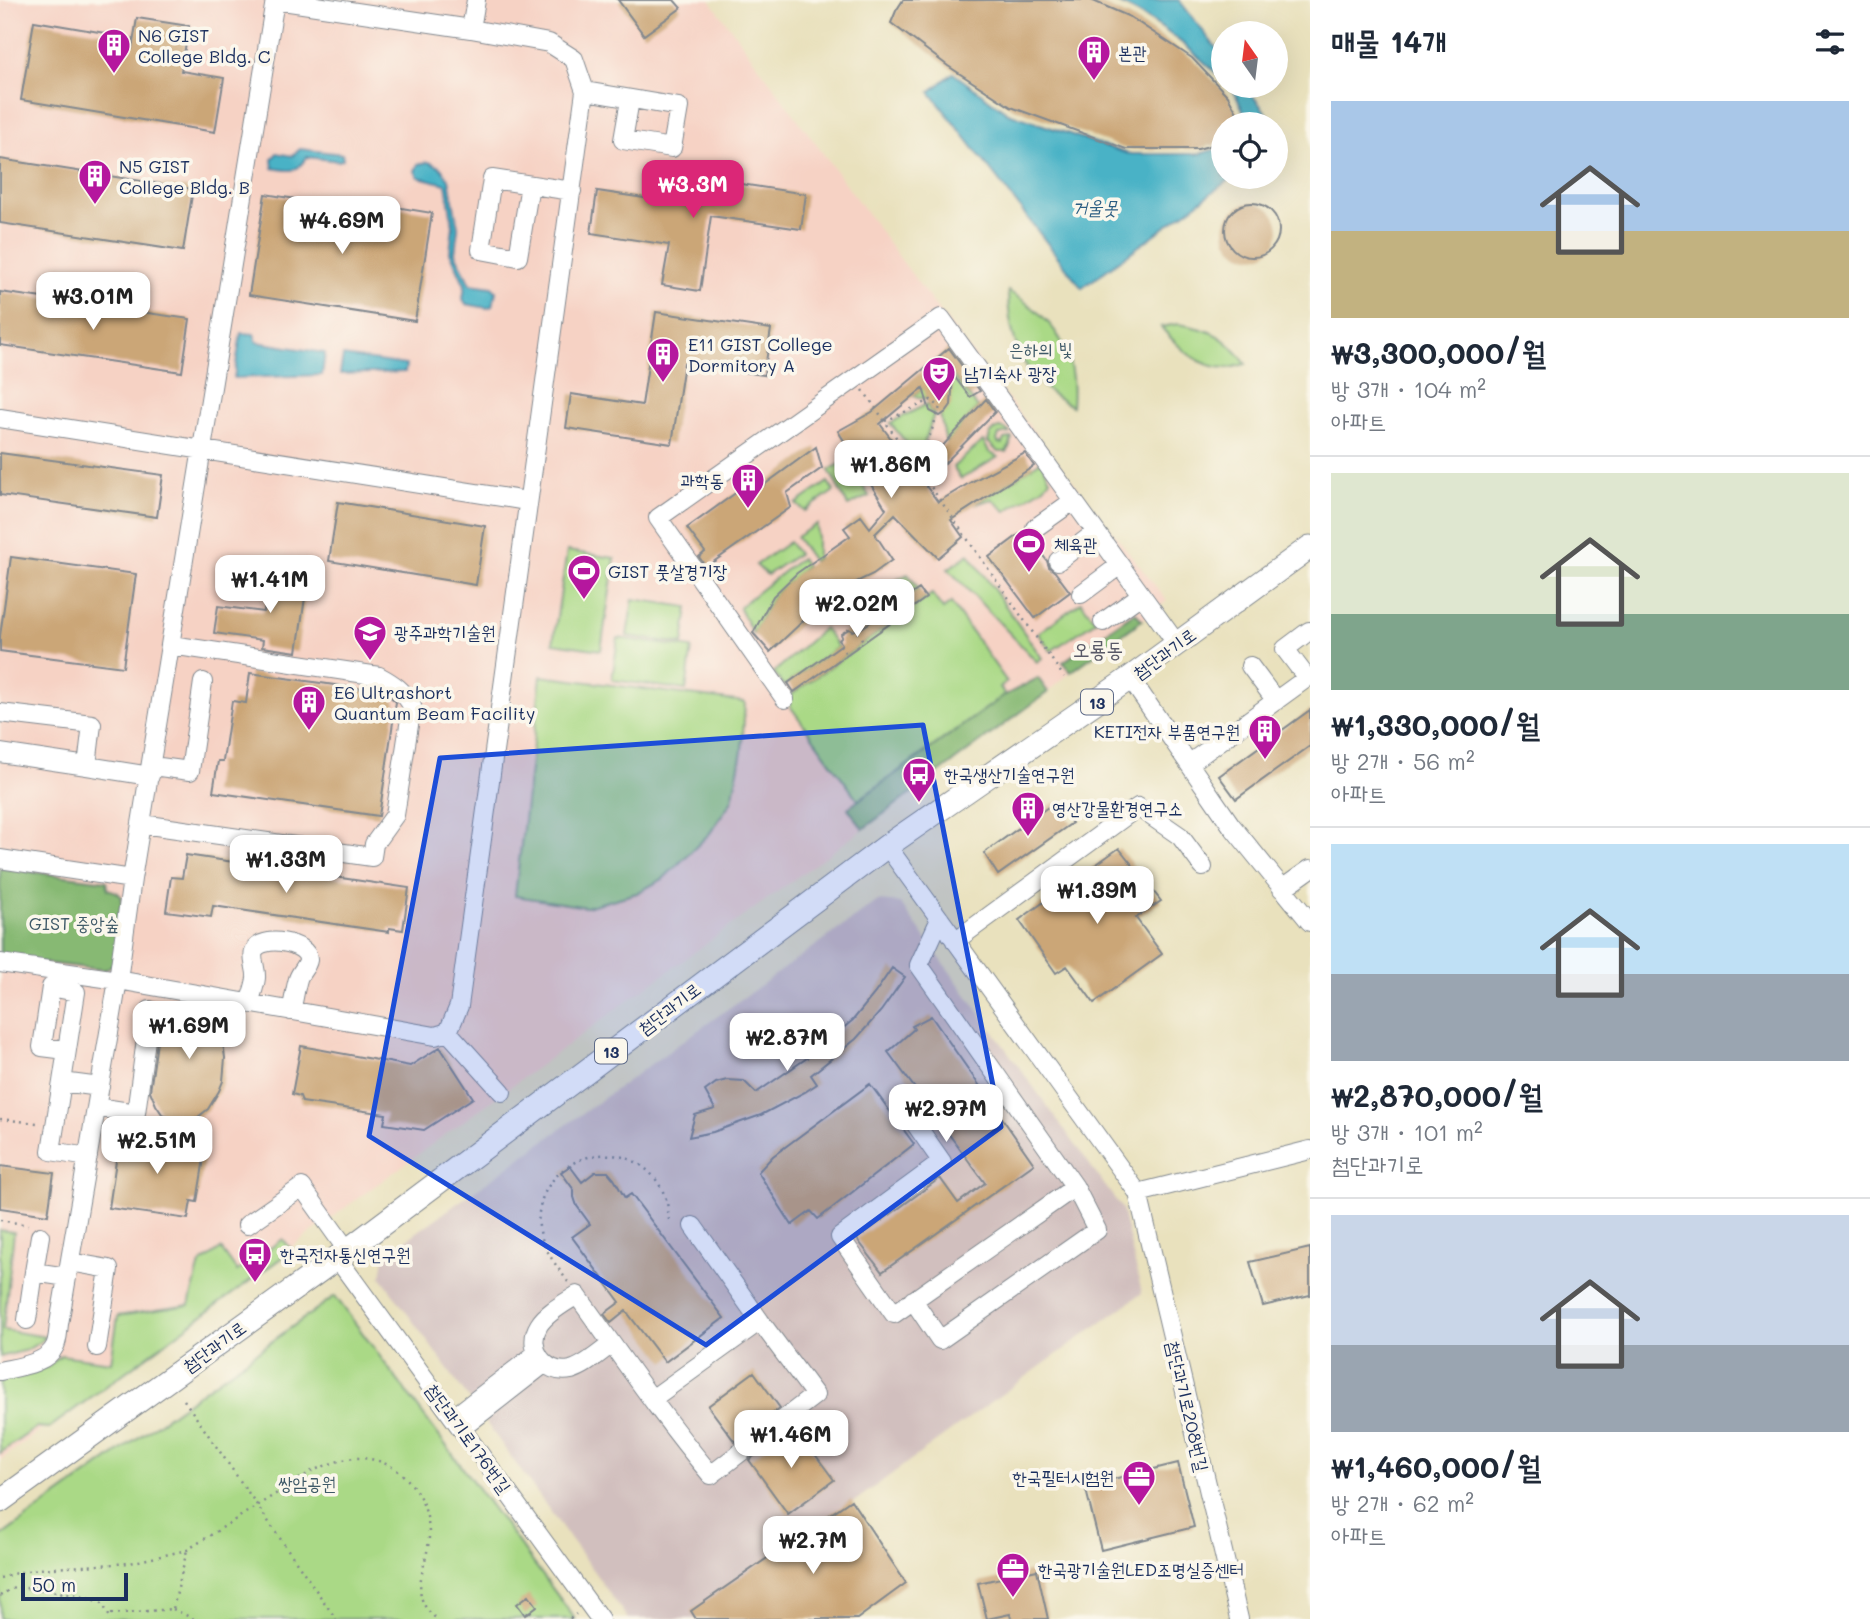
<!DOCTYPE html>
<html lang="ko">
<head>
<meta charset="utf-8">
<style>
	body { margin:0; font-family:Mali,"Poor Story",sans-serif; background:#f6f6f7; color:#1f2937; height:100vh; display:flex; flex-direction:column; font-size:26px; white-space:nowrap }
	* { box-sizing:border-box; margin:0 }
	p { font-size:23px; color:#747a83 }
	.icon { flex:none; width:38px; height:38px; fill:none; stroke:currentColor; stroke-width:2; stroke-linecap:round; stroke-linejoin:round }
	.map { position:relative; flex:1; overflow:hidden }
	.sheet { display:flex; flex-direction:column; background:#fff; width:560px }
	.sheet>* { flex:none }
	.needle { width:46px; rotate:346deg }
	.fabs { position:absolute; left:1211px; top:21px; display:grid; gap:14px }
	.fabs a { display:grid; place-items:center; width:77px; height:77px; border-radius:50%; background:#fff; box-shadow:0 7px 28px #0002; font-size:35px }
	.scale { position:absolute; left:21px; bottom:18px; width:107px; box-sizing:border-box; padding-left:7px; border:4px solid #1b2f5e; border-top:0; font-size:19px; line-height:24px; white-space:nowrap; color:#1b2f5e; -webkit-text-stroke:5px #fbf7ec; paint-order:stroke }
	.price { position:absolute; translate:-50% -60px; padding:0 16px; border-radius:14px; background:#fff; color:#222; font-size:23px; line-height:46px; filter:drop-shadow(0 2px 4px #0008) }
	.price::after { content:''; position:absolute; left:50%; top:42px; width:21px; height:16px; margin-left:-10px; background:inherit; clip-path:polygon(0 0,100% 0,50% 100%) }
	.price.on { background:#db2777; color:#fff }
	ul { padding:0; list-style:none }
	li { display:grid; align-content:center; gap:14px; height:371px; padding:0 21px }
	li+li { border-top:2px solid #e0e1e3 }
	li span { display:grid; place-items:center; height:217px; border-radius:0px; color:#555 }
	li>.icon { margin-inline-start:auto }
	span .icon { width:126px; height:126px; fill:#fffc; stroke-width:1 }
	li b { font-size:30px }
	h2 { display:flex; justify-content:space-between; align-items:center; height:84px; padding:0 21px; font-size:30px }
	main { display:flex; flex:1; min-height:0 }
	.map>svg:first-child { display:block }
	.built { fill:#f6d2c4 }
	.industrial { fill:#d1bfbe }
	.green { fill:#aad986; stroke:#628472; stroke-width:2 }
	.forest { fill:#87b973; stroke:#517468; stroke-width:2 }
	.water { fill:#48b2c6; stroke:#327092; stroke-width:2 }
	.building { fill:#cba677 }
	.lines { fill:none; stroke-linecap:round; stroke-linejoin:round }
	.minor-casing { stroke:#82888e; stroke-width:20 }
	.major-casing { stroke:#82888e; stroke-width:25 }
	.path { stroke:#82888e; stroke-width:2.5; stroke-dasharray:2 5; stroke-linecap:butt }
	.minor { stroke:#fff; stroke-width:18 }
	.major { stroke:#fff; stroke-width:23 }
	.marked { fill:#1d4ed8; fill-opacity:0.2; stroke:#1d4ed8; stroke-width:5; stroke-linejoin:round }
	.labels { text-anchor:middle; dominant-baseline:central; stroke-width:7; stroke-linejoin:round; paint-order:stroke }
	.shield { fill:#fbf7ec; stroke:#5e6b89; stroke-width:2 }
	.shield-label { font-size:16px; font-weight:bold; fill:#1b2f5e }
	.poi-label { font-size:18px; fill:#1b2f5e; stroke:#fbf7ec; text-anchor:start }
	.park-label { font-size:18px; fill:#3f5a68; stroke:#fbf7ec }
	.street-label { font-size:18px; fill:#1b2f5e; stroke:#fbf7ec }
	.water-label { font-size:19px; font-style:italic; fill:#2b5d82; stroke:#fbf7ec }
	.quarter-label { font-size:21px; fill:#595967; stroke:#fbf7ec }
</style>
</head>
<body>
<main>
<div class="map">
<svg width="1310" height="1619" viewBox="0 0 1310 1619">
	<rect width="100%" height="100%" fill="#fbf7ec"/>
	<filter id="ink" filterUnits="userSpaceOnUse"><feTurbulence type="fractalNoise" baseFrequency=".0143" numOctaves="2"/><feDisplacementMap in="SourceGraphic" scale="14" xChannelSelector="R" yChannelSelector="G"/><feConvolveMatrix kernelMatrix="1 2 1 2 8 2 1 2 1" color-interpolation-filters="sRGB"/></filter>
	<filter id="wash" filterUnits="userSpaceOnUse"><feTurbulence type="fractalNoise" baseFrequency=".00686" numOctaves="4" result="noise"/><feDisplacementMap in="SourceGraphic" scale="28" xChannelSelector="R" yChannelSelector="G"/><feGaussianBlur stdDeviation="1.57" result="paint"/><feColorMatrix in="noise" values="0 0 0 0 0 0 0 0 0 0 0 0 0 0 0 0 0 1.4 0 .05"/><feComposite in="paint" operator="in"/></filter>
	<g filter="url(#wash)">
		<rect width="100%" height="100%" fill="#e9e1bd"/>
		<path class="built" d="M0,0H710L930,299L1167,601L1071,672L1048,692L863,829L0,1460Z"/>
		<path class="industrial" d="M878,901L900,903L1122,1209L1142,1293L908,1462L695,1619H628L381,1277L384,1256Z"/>
		<path class="green" d="M1008,291C1055,318 1077,351 1072,406C1025,383 1008,341 1008,291Z
			M1178,324C1211,329 1226,336 1246,364C1241,365 1234,367 1229,368C1200,369 1178,347 1161,327Z
			M947,368L978,408L946,443L940,415L927,399L913,396Z
			M927,404L930,411L934,414L919,458L890,423Z
			M999,428L1005,429L1010,433L999,435L997,440L998,443L1002,444L1004,439L1012,438L1010,446L1006,452H998L988,442C990,434 991,431 999,428Z
			M983,441L989,452L998,457L961,479L953,467Z
			M848,460L869,496L848,506L829,470Z
			M1041,461L1050,479L1044,487L1006,511L992,499L976,504Z
			M828,482L834,491L805,511L796,504Z
			M817,524V558L813,561L796,537Z
			M789,542L798,554L767,575L756,565Z
			M567,551L615,558L601,650L553,643Z
			M969,554L1042,658L1037,662L948,569Z
			M801,558L806,566L773,596L753,634L739,607Z
			M908,574L919,589L859,630L844,608Z
			M932,594L943,609L951,603L1007,682L1000,687L1005,695L858,800L785,699Z
			M633,599L688,607L683,644L627,636Z
			M1081,602L1096,621L1051,651L1038,633Z
			M824,628L838,647L784,686L773,673Z
			M618,638L692,648L686,690L612,680Z
			M541,676L745,702L742,751L732,800L710,833L663,879L637,893L586,907L515,896Z
			M0,1230L14,1232L3,1330L47,1337L27,1350L0,1357Z
			M283,1239L292,1250L49,1428L37,1427L0,1453V1381L47,1367L61,1355L111,1362L118,1316L189,1305L200,1264L221,1249L237,1271Z
			M335,1296L575,1619H0V1537Z"/>
		<path class="forest" d="M1135,612L1142,620L1071,672L1063,662Z
			M1038,678L1048,692L863,829L848,808L1005,695Z
			M0,868L107,881L108,889L117,892L122,897L115,960L111,966L105,970L0,958Z"/>
		<path class="water" d="M1110,0H1179L1223,57V80C1191,48 1152,16 1110,0Z
			M953,73L1008,113L1128,154H1199L1223,147V177H1233L1082,288L930,92Z
			M1229,86H1245L1275,124H1249C1243,111 1239,97 1229,86Z
			M300,149L342,154L343,159L339,161L307,157C297,172 292,172 273,168L272,159L277,153L292,156Z
			M429,162L440,167L449,179L458,227L455,253L470,284L492,287L496,291L493,306L487,308L466,304L463,299L465,285L450,252L453,226L446,184L418,177L415,171L418,164Z
			M241,333L254,334L257,342L325,353L322,375L234,378Z
			M343,356L406,365L405,372L340,374Z"/>
		<g id="blocks">
			<path class="building" d="M618,0H674L681,8L644,35Z
				M903,0H1091L1130,17L1192,58L1228,96L1240,118L1236,124H1223V142L1198,149H1126L1011,107L948,66L891,23L896,11Z
				M137,18L189,26L181,71L224,78L215,132L21,100L34,21L111,34L108,45L132,49Z
				M0,159L193,189L183,251L0,223Z
				M682,175L806,194L801,229L711,216L700,291L662,285L669,245L591,233L597,191L678,203Z
				M265,194L358,209L359,201L432,213L415,321L249,295Z
				M1225 230a27 27 0 1 1 54 0a27 27 0 1 1-54 0Z
				M0,292L190,319L182,372L0,345Z
				M656,312L771,329L764,375L684,363L672,444L566,428L571,394L642,405Z
				M949,348L980,391L970,397L953,375L951,405L946,412L940,416L930,411L923,388L880,424L910,464L905,470L914,477L986,399L995,412L944,464L931,474L926,486L938,502L971,482L1025,453L1034,466L951,520L963,537L938,558L895,514L875,534L892,560L873,574L854,583L819,606L770,652L753,633L773,596L797,573L850,536L844,528L861,516L870,528L886,509L838,431L872,412Z
				M816,447L822,468L787,493L791,507L706,567L699,557L705,552L687,528L751,482L757,490Z
				M0,453L163,475L157,517L0,495Z
				M338,502L485,526L476,585L329,561Z
				M1024,531L1047,561L1049,567L1055,572L1070,592L1035,618L989,557Z
				M11,557L136,574L123,667L0,651V636Z
				M270,572L308,577L297,652L262,647L263,640L214,633L218,606L264,612Z
				M919,589L926,598L794,692L788,683L842,644L839,640L842,637L841,634L849,629L852,631L860,629Z
				M250,673L384,692L394,700L396,702L379,816L213,792L218,761H223L232,701L246,703Z
				M1310,710V746L1236,799L1219,776Z
				M1055,802L1072,823L998,875L984,853Z
				M1119,848L1161,901L1136,918L1162,954L1094,1003L1067,966L1056,973L1019,920Z
				M186,855L409,888L403,930L389,928V932L213,906L211,917L166,911L171,877L182,878Z
				M892,968L905,977L881,1011L856,1039L811,1075L817,1084L805,1092L761,1115L713,1132L689,1137L695,1115L715,1109L705,1091L716,1083L727,1080L744,1081L756,1093L807,1058L853,1020L875,993Z
				M167,1006L214,1009L218,1017L226,1014L236,1023L237,1030L234,1035L223,1043L225,1058L223,1081L219,1091L208,1109L198,1117L186,1121L178,1122L162,1114L156,1105L150,1091L161,1014Z
				M931,1016L1034,1164L882,1272L857,1239L940,1178L958,1203L985,1183L888,1052L914,1029L912,1026Z
				M301,1046L410,1066L440,1047L473,1098L424,1130L384,1124L386,1114L302,1102L300,1096L292,1094Z
				M870,1084L914,1144L818,1219L811,1211L792,1225L758,1172L773,1156Z
				M120,1134L206,1146L197,1202L191,1201L188,1219L109,1208Z
				M0,1166L54,1173L48,1215L0,1208Z
				M570,1166L582,1182L595,1172H608L614,1179L625,1198L631,1194L724,1318L665,1362L626,1311L611,1323L604,1314L620,1302L572,1237L590,1224L577,1206L574,1197V1190L561,1172Z
				M1310,1248V1295L1263,1306L1250,1262Z
				M754,1372L780,1408L735,1442L708,1406Z
				M794,1426L834,1480L788,1514L749,1460Z
				M1178,1463L1194,1527L1101,1550L1085,1486Z
				M851,1500L906,1583L857,1619H696L691,1611Z
				M1037,1570L1048,1619H1011L1010,1614L987,1619L978,1583Z
				M529,1595L537,1606L525,1615L517,1604Z"/>
		</g>
	</g>
	<g filter="url(#ink)">
		<use href="#blocks" fill-opacity="0" stroke="#82888e" stroke-width="2"/>
		<g class="lines">
			<defs>
				<path id="minor" d="M471,29L476,0
					M585,91L679,107L672,148L623,140L630,100
					M530,185L518,257L481,250L492,179L572,191
					M0,418L527,501
					M1035,528L1073,501
					M1058,561L1096,532
					M1081,594L1120,565
					M1103,622L1141,595
					M1250,666L1276,701
					M1130,678L1231,825L1310,922
					M785,699L658,518L941,318L1177,644
					M0,713L92,724L87,766L150,776
					M0,753L87,766
					M1190,763L1307,678L1285,649L1309,631
					M152,766L190,771L203,682
					M142,824L372,857L374,844L395,815L412,706C404,691 394,684 379,676L171,645
					M887,846L1138,1193L1239,1619
					M0,859L132,879
					M1282,889L1310,869
					M955,941L1138,807L1180,836L1203,867
					M0,963L118,980L435,1036L448,1032L459,1006L585,91L574,59L549,43L471,29L276,0
					M249,1004C251,996 255,987 256,978C257,969 251,959 254,951C261,934 309,942 308,960C307,967 300,972 298,979C295,989 294,1000 291,1011
					M448,1032L502,1092
					M66,1050L42,1047L51,987L76,992L62,1082L100,1087
					M62,1082L51,1151L88,1157
					M97,1107L136,1113L150,1010
					M912,1119L942,1162L840,1237L894,1314L1075,1187L919,965L940,919
					M1138,1193L1310,1150
					M247,1225L302,1187L347,1250
					M40,1236L34,1272L67,1277
					M337,1258L600,1619
					M70,1262L109,1269L97,1347
					M913,1300L940,1340L1097,1230L1075,1187
					M27,1320L34,1272
					M612,1344C600,1352 586,1366 571,1370C545,1376 525,1347 539,1325C547,1312 565,1303 577,1295C621,1356 663,1418 711,1475L815,1395L760,1321
					M0,1371C17,1367 47,1364 55,1346C58,1340 58,1331 59,1324L118,980L132,879L275,0
					M652,1399L760,1321L693,1226
					M454,1417L537,1353
					M462,1428L544,1364"/>
				<path id="major" d="M0,1501L337,1258L887,846L1130,678L1310,547"/>
			</defs>
			<use href="#minor" class="minor-casing"/>
			<use href="#major" class="major-casing"/>
			<path class="path" d="M863,390L1064,677
				M885,421L931,400L940,407L918,469
				M857,632L864,642
				M840,645L847,655
				M0,1119L37,1123
				M0,1220L28,1225
				M568,1282C557,1266 544,1251 540,1231C537,1221 539,1208 542,1199C564,1142 645,1138 666,1199C668,1205 668,1213 669,1220
				M184,1400L336,1619
				M0,1578L16,1573L38,1569L130,1563L187,1550L312,1471C327,1465 342,1458 359,1458C399,1458 428,1494 429,1533C430,1565 404,1594 437,1619
				M0,1596L9,1590L17,1587L81,1595L102,1603L111,1619
				M173,1609L194,1619
				M530,1611L536,1619
				M111,1614L173,1609L187,1550
				M570,1619L576,1614"/>
			<use href="#minor" class="minor"/>
			<use href="#major" class="major"/>
		</g>
	</g>
	<path class="marked" d="M923,725L1001,1127L706,1345L369,1136L440,758Z"/>
	<defs>
		<symbol id="building-pin" viewBox="-11 -11 22 30"><path d="M0 17L-7.5 6A9.5 9.5 0 1 1 7.5 6Z" fill="#b5179e" stroke="#fbf7ec"/><path d="M-4-6H4V6H1V3H-1V6H-4ZM-2.5-4.3h1.7v1.8h-1.7ZM.8-4.3h1.7v1.8H.8ZM-2.5-1h1.7V.8h-1.7ZM.8-1h1.7V.8H.8Z" fill="#fff"/></symbol>
		<symbol id="theatre-pin" viewBox="-11 -11 22 30"><path d="M0 17L-7.5 6A9.5 9.5 0 1 1 7.5 6Z" fill="#b5179e" stroke="#fbf7ec"/><path d="M-5-5.5Q0-4 5-5.5V0Q5 5 0 6Q-5 5-5 0ZM-3.3-2.5H-1v1.5H-3.3ZM1-2.5H3.3v1.5H1ZM-2.8 1Q0 5.5 2.8 1Z" fill="#fff"/></symbol>
		<symbol id="stadium-pin" viewBox="-11 -11 22 30"><path d="M0 17L-7.5 6A9.5 9.5 0 1 1 7.5 6Z" fill="#b5179e" stroke="#fbf7ec"/><path d="M0-5a6.5 5 0 1 0 0 10a6.5 5 0 1 0 0-10ZM-3.5-1.8h7v3.6h-7Z" fill="#fff"/></symbol>
		<symbol id="university-pin" viewBox="-11 -11 22 30"><path d="M0 17L-7.5 6A9.5 9.5 0 1 1 7.5 6Z" fill="#b5179e" stroke="#fbf7ec"/><path d="M0-5L7-2L0 1L-7-2ZM-4 1L0 2.5L4 1V4Q0 6-4 4Z" fill="#fff"/></symbol>
		<symbol id="bus-pin" viewBox="-11 -11 22 30"><path d="M0 17L-7.5 6A9.5 9.5 0 1 1 7.5 6Z" fill="#b5179e" stroke="#fbf7ec"/><path d="M-5-6H5V4H4V6H2V4H-2V6H-4V4H-5ZM-3.5-4V0h7V-4ZM-3.5 1.2v1.5H-2V1.2ZM2 1.2v1.5H3.5V1.2Z" fill="#fff"/></symbol>
		<symbol id="office-pin" viewBox="-11 -11 22 30"><path d="M0 17L-7.5 6A9.5 9.5 0 1 1 7.5 6Z" fill="#b5179e" stroke="#fbf7ec"/><path d="M-6-3h4V-5.5h4V-3h4V5H-6ZM-1-4.5V-3h2v-1.5ZM-6 0V1H6V0Z" fill="#fff"/></symbol>
	</defs>
	<g fill-rule="evenodd">
		<use href="#building-pin" x="95" y="26" width="38" height="52"/>
		<use href="#building-pin" x="1075" y="33" width="38" height="52"/>
		<use href="#building-pin" x="76" y="157" width="38" height="52"/>
		<use href="#building-pin" x="644" y="335" width="38" height="52"/>
		<use href="#theatre-pin" x="920" y="354" width="38" height="52"/>
		<use href="#building-pin" x="729" y="461" width="38" height="52"/>
		<use href="#stadium-pin" x="1010" y="525" width="38" height="52"/>
		<use href="#stadium-pin" x="565" y="552" width="38" height="52"/>
		<use href="#university-pin" x="351" y="613" width="38" height="52"/>
		<use href="#building-pin" x="290" y="683" width="38" height="52"/>
		<use href="#building-pin" x="1246" y="712" width="38" height="52"/>
		<use href="#bus-pin" x="900" y="755" width="38" height="52"/>
		<use href="#building-pin" x="1009" y="789" width="38" height="52"/>
		<use href="#bus-pin" x="236" y="1235" width="38" height="52"/>
		<use href="#office-pin" x="1120" y="1458" width="38" height="52"/>
		<use href="#office-pin" x="994" y="1550" width="38" height="52"/>
	</g>
	<g class="labels">
		<g class="shield">
			<rect x="1081" y="689.5" width="32" height="25" rx="5"/>
			<rect x="595" y="1038.5" width="32" height="25" rx="5"/>
		</g>
		<g class="shield-label">
			<text x="1097" y="702">13</text>
			<text x="611" y="1051">13</text>
		</g>
		<g class="poi-label">
			<text x="138" y="35">N6 GIST<tspan x="138" dy="21">College Bldg. C</tspan></text>
			<text x="1118" y="52">본관</text>
			<text x="119" y="166">N5 GIST<tspan x="119" dy="21">College Bldg. B</tspan></text>
			<text x="688" y="344">E11 GIST College<tspan x="688" dy="21">Dormitory A</tspan></text>
			<text x="964" y="373">남기숙사 광장</text>
			<text x="724" y="480" text-anchor="end">과학동</text>
			<text x="1054" y="544">체육관</text>
			<text x="608" y="571">GIST 풋살경기장</text>
			<text x="394" y="632">광주과학기술원</text>
			<text x="334" y="692">E6 Ultrashort<tspan x="334" dy="21">Quantum Beam Facility</tspan></text>
			<text x="1240" y="731" text-anchor="end">KETI전자 부품연구원</text>
			<text x="944" y="774">한국생산기술연구원</text>
			<text x="1052" y="808">영산강물환경연구소</text>
			<text x="280" y="1254">한국전자통신연구원</text>
			<text x="1114" y="1477" text-anchor="end">한국필터시험원</text>
			<text x="1038" y="1569">한국광기술원LED조명실증센터</text>
		</g>
		<g class="park-label">
			<text x="1041" y="349">은하의 빛</text>
			<text x="74" y="923">GIST 중앙숲</text>
			<text x="307" y="1483">쌍암공원</text>
		</g>
		<g class="street-label">
			<text transform="translate(1164 653) rotate(-36)">첨단과기로</text>
			<text transform="translate(669 1008) rotate(-37)">첨단과기로</text>
			<text transform="translate(214 1346) rotate(-36)">첨단과기로</text>
			<text transform="translate(1188 1406) rotate(77)">첨단과기로208번길</text>
			<text transform="translate(469 1438) rotate(54)">첨단과기로176번길</text>
		</g>
		<g class="water-label">
			<text x="1095" y="206">거울못</text>
		</g>
		<g class="quarter-label">
			<text x="1098" y="648">오룡동</text>
		</g>
	</g>
</svg>
<div class="fabs">
<a><svg class="needle" viewBox="-14 -14 28 28"><path d="M0-13l5 13h-10z" fill="#e53935"/><path d="M0 13l5-13h-10z" fill="#747a83"/></svg></a>
<a><svg class="icon" aria-label="locate" viewBox="0 0 24 24"><circle cx="12" cy="12" r="6"/><path d="M12 2v4M12 18v4M2 12h4M18 12h4"/></svg></a>
</div>
<div class="scale">50 m</div>
<b class="price on" style="left:693px;top:220px">₩3.3M</b>
<b class="price" style="left:342px;top:256px">₩4.69M</b>
<b class="price" style="left:93px;top:332px">₩3.01M</b>
<b class="price" style="left:891px;top:500px">₩1.86M</b>
<b class="price" style="left:270px;top:615px">₩1.41M</b>
<b class="price" style="left:857px;top:639px">₩2.02M</b>
<b class="price" style="left:286px;top:895px">₩1.33M</b>
<b class="price" style="left:1097px;top:926px">₩1.39M</b>
<b class="price" style="left:189px;top:1061px">₩1.69M</b>
<b class="price" style="left:787px;top:1073px">₩2.87M</b>
<b class="price" style="left:946px;top:1144px">₩2.97M</b>
<b class="price" style="left:157px;top:1176px">₩2.51M</b>
<b class="price" style="left:791px;top:1470px">₩1.46M</b>
<b class="price" style="left:813px;top:1576px">₩2.7M</b>
</div>
<section class="sheet">
<h2>매물 14개<svg class="icon" aria-label="filters" viewBox="0 0 24 24"><path d="M4 7h16M4 17h16"/><circle cx="9" cy="7" r="2"/><circle cx="15" cy="17" r="2"/></svg></h2>
<ul>
<li><span style="background:linear-gradient(#a9c7e8 60%,#c2b280 0)"><svg class="icon" aria-label="home" viewBox="0 0 24 24"><path d="M3 11l9-7 9 7M6 9v11h12V9"/></svg></span><div><b>₩3,300,000/월</b><p>방 3개 · 104 m²</p><p>아파트</p></div></li>
<li><span style="background:linear-gradient(#dfe7d0 65%,#7fa58c 0)"><svg class="icon" aria-label="home" viewBox="0 0 24 24"><path d="M3 11l9-7 9 7M6 9v11h12V9"/></svg></span><div><b>₩1,330,000/월</b><p>방 2개 · 56 m²</p><p>아파트</p></div></li>
<li><span style="background:linear-gradient(#bfe0f5 60%,#9aa5b1 0)"><svg class="icon" aria-label="home" viewBox="0 0 24 24"><path d="M3 11l9-7 9 7M6 9v11h12V9"/></svg></span><div><b>₩2,870,000/월</b><p>방 3개 · 101 m²</p><p>첨단과기로</p></div></li>
<li><span style="background:linear-gradient(#c9d6e8 60%,#9aa5b1 0)"><svg class="icon" aria-label="home" viewBox="0 0 24 24"><path d="M3 11l9-7 9 7M6 9v11h12V9"/></svg></span><div><b>₩1,460,000/월</b><p>방 2개 · 62 m²</p><p>아파트</p></div></li>
</ul>
</section>
</main>
</body>
</html>
